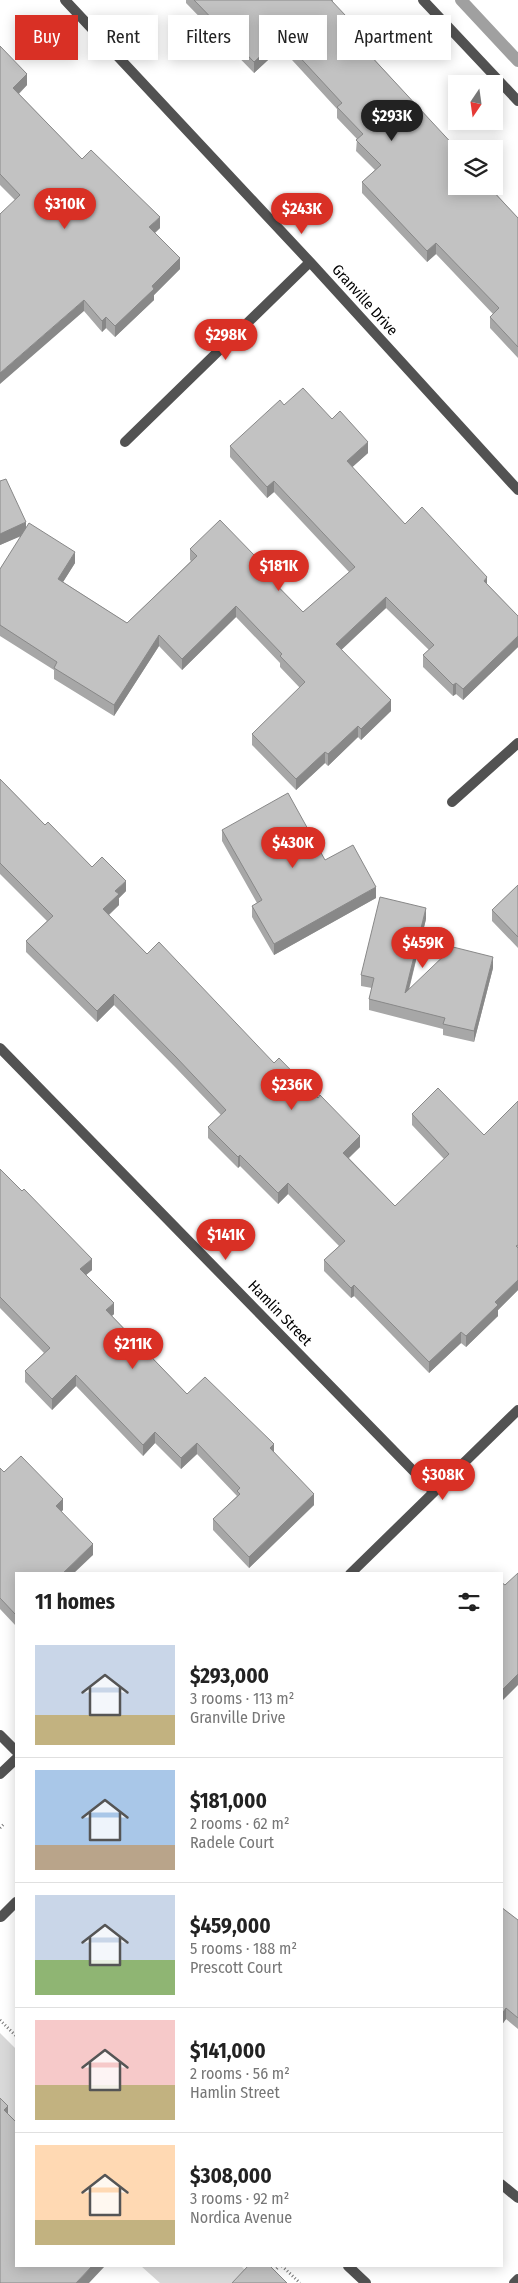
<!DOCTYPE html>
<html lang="en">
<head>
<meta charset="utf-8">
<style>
	body { margin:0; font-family:"Fira Sans Condensed",sans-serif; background:#f2f2f2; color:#222; height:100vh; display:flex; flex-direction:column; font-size:19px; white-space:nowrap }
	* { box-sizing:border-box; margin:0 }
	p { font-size:16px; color:#767676 }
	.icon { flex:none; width:28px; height:28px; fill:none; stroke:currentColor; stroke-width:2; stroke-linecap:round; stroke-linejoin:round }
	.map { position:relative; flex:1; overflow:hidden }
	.sheet { position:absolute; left:15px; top:1572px; width:488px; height:695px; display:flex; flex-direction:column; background:#fff; border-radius:0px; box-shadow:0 2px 12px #0003 }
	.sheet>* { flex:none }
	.banner { position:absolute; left:15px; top:15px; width:489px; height:45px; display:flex; gap:10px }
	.needle { width:32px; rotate:193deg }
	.fabs { position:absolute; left:448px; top:75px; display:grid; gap:10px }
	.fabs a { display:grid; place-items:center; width:55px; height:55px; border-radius:0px; background:#fff; box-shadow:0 2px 12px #0003; font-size:25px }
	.price { position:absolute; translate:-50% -42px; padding:0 11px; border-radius:18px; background:#d93025; color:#fff; font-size:16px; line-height:32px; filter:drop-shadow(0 1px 2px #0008) }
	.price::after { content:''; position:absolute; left:50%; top:30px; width:15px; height:11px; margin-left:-8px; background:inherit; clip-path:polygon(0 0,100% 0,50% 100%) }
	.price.active { background:#222; color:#fff }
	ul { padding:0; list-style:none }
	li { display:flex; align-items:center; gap:15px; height:125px; padding:0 20px }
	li+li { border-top:1px solid #e0e0e0 }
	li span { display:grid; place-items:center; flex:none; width:140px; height:100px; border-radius:0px; color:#555 }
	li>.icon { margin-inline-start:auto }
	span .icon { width:60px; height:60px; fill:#fffc; stroke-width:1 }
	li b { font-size:21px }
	h2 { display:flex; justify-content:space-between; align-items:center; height:60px; padding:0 20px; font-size:21px }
	.pill { padding:0 18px; border-radius:0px; background:#fff; box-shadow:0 2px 12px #0003; font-size:18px; line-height:45px }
	.pill.active { background:#d93025; color:#fff }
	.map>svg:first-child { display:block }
	.green { fill:#d9d9d9 }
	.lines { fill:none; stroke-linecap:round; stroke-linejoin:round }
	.stream { stroke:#a0a0a0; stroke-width:12 }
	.path { stroke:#747474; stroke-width:3; stroke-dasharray:1 2.5; stroke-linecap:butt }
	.lane { stroke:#525252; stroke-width:10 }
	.street { stroke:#525252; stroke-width:10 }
	.wall { fill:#a7a7a7 }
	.shaded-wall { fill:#888 }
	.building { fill:#c2c2c2; stroke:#888 }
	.labels { text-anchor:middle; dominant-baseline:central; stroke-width:4.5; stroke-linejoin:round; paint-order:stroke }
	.street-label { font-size:15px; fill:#000; stroke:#fff }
</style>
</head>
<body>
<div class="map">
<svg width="518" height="2283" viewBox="0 0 518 2283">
	<rect width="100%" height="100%" fill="#fff"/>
	<path class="green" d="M0,2033L16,2049V2134L0,2109Z
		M141,2266H241L250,2275L242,2283H160Z"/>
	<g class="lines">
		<path class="stream" d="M461,0L518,61"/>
		<path class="path" d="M0,1828L4,1824
			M0,2020L16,2036
			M282,2266L300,2283
			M272,2274L279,2266"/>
		<path class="lane" d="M423,0L518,101
			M0,1774L16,1759
			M1,1917L16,1902
			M348,2266L366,2283
			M514,2283L518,2279"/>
		<path class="street" d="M65,0L310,262L518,490
			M125,442L310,262
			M452,802L518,743
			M0,1048L434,1492
			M350,1574L518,1410
			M0,1735L16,1751
			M501,2184L518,2198"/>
	</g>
	<path class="wall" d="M186,0H333V3L375,58L374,59L518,218V358L490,328V317L493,314L436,254L427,262L362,193V182L375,170L356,151L357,139L337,118V109L281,48L254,73L186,3Z
		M0,46L27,85L19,94L82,159L160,228L155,233L180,269L154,295V300L115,337L106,328L102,332L84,311L15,200L0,185Z
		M284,405L332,419L368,453L352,467L405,524L487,584L518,616V647L463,700L456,694L453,696L423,667V655L429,650L386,608L341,649L391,711L361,740L358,737L328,766L325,763L296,790L252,745V734L300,688L280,667V663L236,617L182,670L159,646L114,716L54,679V670L0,636V569L22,535L0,545V481L26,529L75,563L63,582L127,623L191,561L190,560V549L255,563L303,612L349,572L274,492L267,498L230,457V446Z
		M0,779L45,825L92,867L126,891L119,898V905L109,915L147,954L274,1063L360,1147L349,1158L395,1206L444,1159L412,1125V1114L484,1135L518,1101V1290L498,1310V1316L466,1347L461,1343L429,1373L354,1296L351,1298L324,1271V1260L339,1246L288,1194L278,1204L240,1166L238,1168L208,1138V1127L221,1115L176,1068L114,1005L97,1022L26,952V941L47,921L0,874Z
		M222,830L325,860L376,898L274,955L252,917V906L257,903L222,841Z
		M518,885V948L492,921V910Z
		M426,919L409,990L493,968L474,1042L443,1035V1029L369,1010V999L372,988L361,986V975Z
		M0,1169L92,1270L86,1275L114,1314L112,1316L187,1394L274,1453L314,1505L249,1568L213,1530V1519L237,1496L197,1454L181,1469L155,1443L143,1456L76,1386L52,1410L25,1382V1371L44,1353L0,1308Z
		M0,1468L4,1472L63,1510L61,1511L93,1555L16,1574V1626L0,1609Z
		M501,1907L518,1920V2029L506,2019L501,2026Z"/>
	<path class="shaded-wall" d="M281,37V48L254,73V62Z
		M375,47V58L368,64V53Z
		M27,74V85L13,99V88Z
		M160,217V228L149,238V227Z
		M436,243V254L427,262V251Z
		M180,258V269L154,295V300L115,337V326L152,286Z
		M84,300V311L0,384V373Z
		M106,317V328L102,332V321Z
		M368,442V453L347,472V461Z
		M274,481V492L267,498V487Z
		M26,522V534L0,545V534Z
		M75,552V563L58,590V579Z
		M255,556V567L252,560Z
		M487,577V588L484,581Z
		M386,597V608L336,655V644Z
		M236,606V617L182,670V659Z
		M159,635V646L114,716V705Z
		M518,636V647L463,700V689Z
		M456,683V694L453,696V685Z
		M391,700V711L361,740V729Z
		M358,726V737L328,766V754Z
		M325,752V763L296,790V779Z
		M126,881V891L119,898V905L103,920V909L115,891Z
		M376,887V898L274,955V944Z
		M426,908V919L405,1004V993Z
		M493,957V968L474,1042V1031Z
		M114,994V1005L97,1022V1011Z
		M360,1136V1147L343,1163V1153Z
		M240,1155V1166L238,1168V1157Z
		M288,1183V1194L278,1204V1193Z
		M92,1259V1270L80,1280V1269Z
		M518,1280V1290L498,1310V1316L466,1347V1336L495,1302Z
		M354,1285V1296L351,1298V1288Z
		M114,1303V1314L106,1321V1310Z
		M461,1332V1343L429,1373V1362Z
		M76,1375V1386L52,1410V1399Z
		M155,1432V1443L143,1456V1445Z
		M197,1443V1454L181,1469V1458Z
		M274,1444V1455L270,1448Z
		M314,1494V1505L249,1568V1557Z
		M63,1499V1510L56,1517V1506Z
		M93,1544V1555L73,1574H62Z
		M518,1674V1685L501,1702V1691Z
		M506,2008V2019L501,2026V2015Z
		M8,2106V2120L4,2110Z
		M92,2266H105L89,2283H76Z"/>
	<path class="building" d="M194,0H331L375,47L368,53L457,149H456V186H492L490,188L518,218V347L490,317L499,308L436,243L427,251L362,182L381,165L356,140L363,134L337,107L342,103L281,37L254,62Z
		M0,46L27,74L13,88L82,159L91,150L160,217L149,227L180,258L152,286L154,289L115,326L106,317L102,321L84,300L0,373V214L20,195L0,174Z
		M303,388L332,419L340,411L368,442L347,461L405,524L422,507L487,577L484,581L518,616V636L463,689L456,683L453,685L423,655L434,645L386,597L336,644L391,700L361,729L358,726L328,754L325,752L296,779L252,734L305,682L280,656L282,654L236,606L182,659L159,635L114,705L54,668L57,662L0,625V569L29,523L75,552L58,579L127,623L197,556L190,549L220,520L255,556L252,560L303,612L355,567L274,481L267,487L230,446L280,400L284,405Z
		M6,479L26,522L0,534V481Z
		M0,779L45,825L48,822L92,867L102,857L126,881L115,891L119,894L103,909L147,954L159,942L274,1063L279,1058L318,1098L320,1095L360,1136L343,1153L395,1206L449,1154L412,1114L438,1088L484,1135L518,1101V1245L516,1246L518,1248V1280L495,1302L498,1305L466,1336L461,1332L429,1362L354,1285L351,1288L324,1260L345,1241L288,1183L278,1193L240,1155L238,1157L208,1127L226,1110L176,1057L114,994L97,1011L26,941L53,916L0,863Z
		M288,793L325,860L353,845L376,887L274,944L252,906L262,900L222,830Z
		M518,885V937L492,910Z
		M380,897L426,908L405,993L453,947L493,957L474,1031L443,1024L445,1018L369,999L374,978L361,975Z
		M0,1169L22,1191L24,1189L92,1259L80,1269L114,1303L106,1310L187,1394L205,1377L274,1444L270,1448L314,1494L249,1557L213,1519L240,1494L237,1491L240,1488L197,1443L181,1458L155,1432L143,1445L76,1375L52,1399L25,1371L50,1348L0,1297Z
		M21,1456L63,1499L56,1506L93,1544L62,1574H16V1615L0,1598V1468L4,1472Z
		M518,1573V1674L501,1691V1582L505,1585Z
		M501,1907L518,1920V2018L506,2008L501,2015Z
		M0,2098L8,2106L4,2110L16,2122V2266H92L76,2283H0Z
		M248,2266H270L287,2283H232Z"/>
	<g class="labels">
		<g class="street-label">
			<text transform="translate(365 300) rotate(48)">Granville Drive</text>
			<text transform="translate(280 1313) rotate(46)">Hamlin Street</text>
		</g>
	</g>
</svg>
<div class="fabs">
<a><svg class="needle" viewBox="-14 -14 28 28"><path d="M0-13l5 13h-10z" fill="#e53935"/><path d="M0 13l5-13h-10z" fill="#767676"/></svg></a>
<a><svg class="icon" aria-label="layers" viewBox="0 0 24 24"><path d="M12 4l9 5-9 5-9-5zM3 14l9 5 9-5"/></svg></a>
</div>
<b class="price active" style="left:392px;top:142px">$293K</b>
<b class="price" style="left:65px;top:230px">$310K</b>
<b class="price" style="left:302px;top:235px">$243K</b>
<b class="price" style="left:226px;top:361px">$298K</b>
<b class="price" style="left:279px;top:592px">$181K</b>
<b class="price" style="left:293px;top:869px">$430K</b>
<b class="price" style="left:423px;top:969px">$459K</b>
<b class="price" style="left:292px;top:1111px">$236K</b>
<b class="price" style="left:226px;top:1261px">$141K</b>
<b class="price" style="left:133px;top:1370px">$211K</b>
<b class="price" style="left:443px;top:1501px">$308K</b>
<div class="banner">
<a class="pill active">Buy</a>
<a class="pill">Rent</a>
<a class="pill">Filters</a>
<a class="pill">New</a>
<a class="pill">Apartment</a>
</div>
<section class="sheet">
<h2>11 homes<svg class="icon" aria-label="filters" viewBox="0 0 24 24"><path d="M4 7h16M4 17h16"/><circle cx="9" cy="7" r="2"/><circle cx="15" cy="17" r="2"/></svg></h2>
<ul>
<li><span style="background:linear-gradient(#c9d6e8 70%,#c2b280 0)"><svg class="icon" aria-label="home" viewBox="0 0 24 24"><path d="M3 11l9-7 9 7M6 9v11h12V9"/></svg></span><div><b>$293,000</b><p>3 rooms · 113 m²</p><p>Granville Drive</p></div></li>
<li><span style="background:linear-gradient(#a9c7e8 75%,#b9a48a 0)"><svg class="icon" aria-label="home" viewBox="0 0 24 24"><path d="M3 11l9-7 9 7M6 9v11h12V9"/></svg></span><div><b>$181,000</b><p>2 rooms · 62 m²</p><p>Radele Court</p></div></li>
<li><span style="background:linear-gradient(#c9d6e8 65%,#8fb573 0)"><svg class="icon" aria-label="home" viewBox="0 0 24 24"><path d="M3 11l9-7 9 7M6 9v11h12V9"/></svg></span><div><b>$459,000</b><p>5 rooms · 188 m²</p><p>Prescott Court</p></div></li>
<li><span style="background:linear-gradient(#f6c9c9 65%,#c2b280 0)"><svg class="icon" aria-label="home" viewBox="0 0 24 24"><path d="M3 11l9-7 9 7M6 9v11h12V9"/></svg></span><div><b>$141,000</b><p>2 rooms · 56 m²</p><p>Hamlin Street</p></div></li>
<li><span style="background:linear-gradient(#ffd9b3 75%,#c2b280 0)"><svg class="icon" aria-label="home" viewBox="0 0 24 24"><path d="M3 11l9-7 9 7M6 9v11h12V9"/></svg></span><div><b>$308,000</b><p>3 rooms · 92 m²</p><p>Nordica Avenue</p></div></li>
</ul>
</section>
</div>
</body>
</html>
